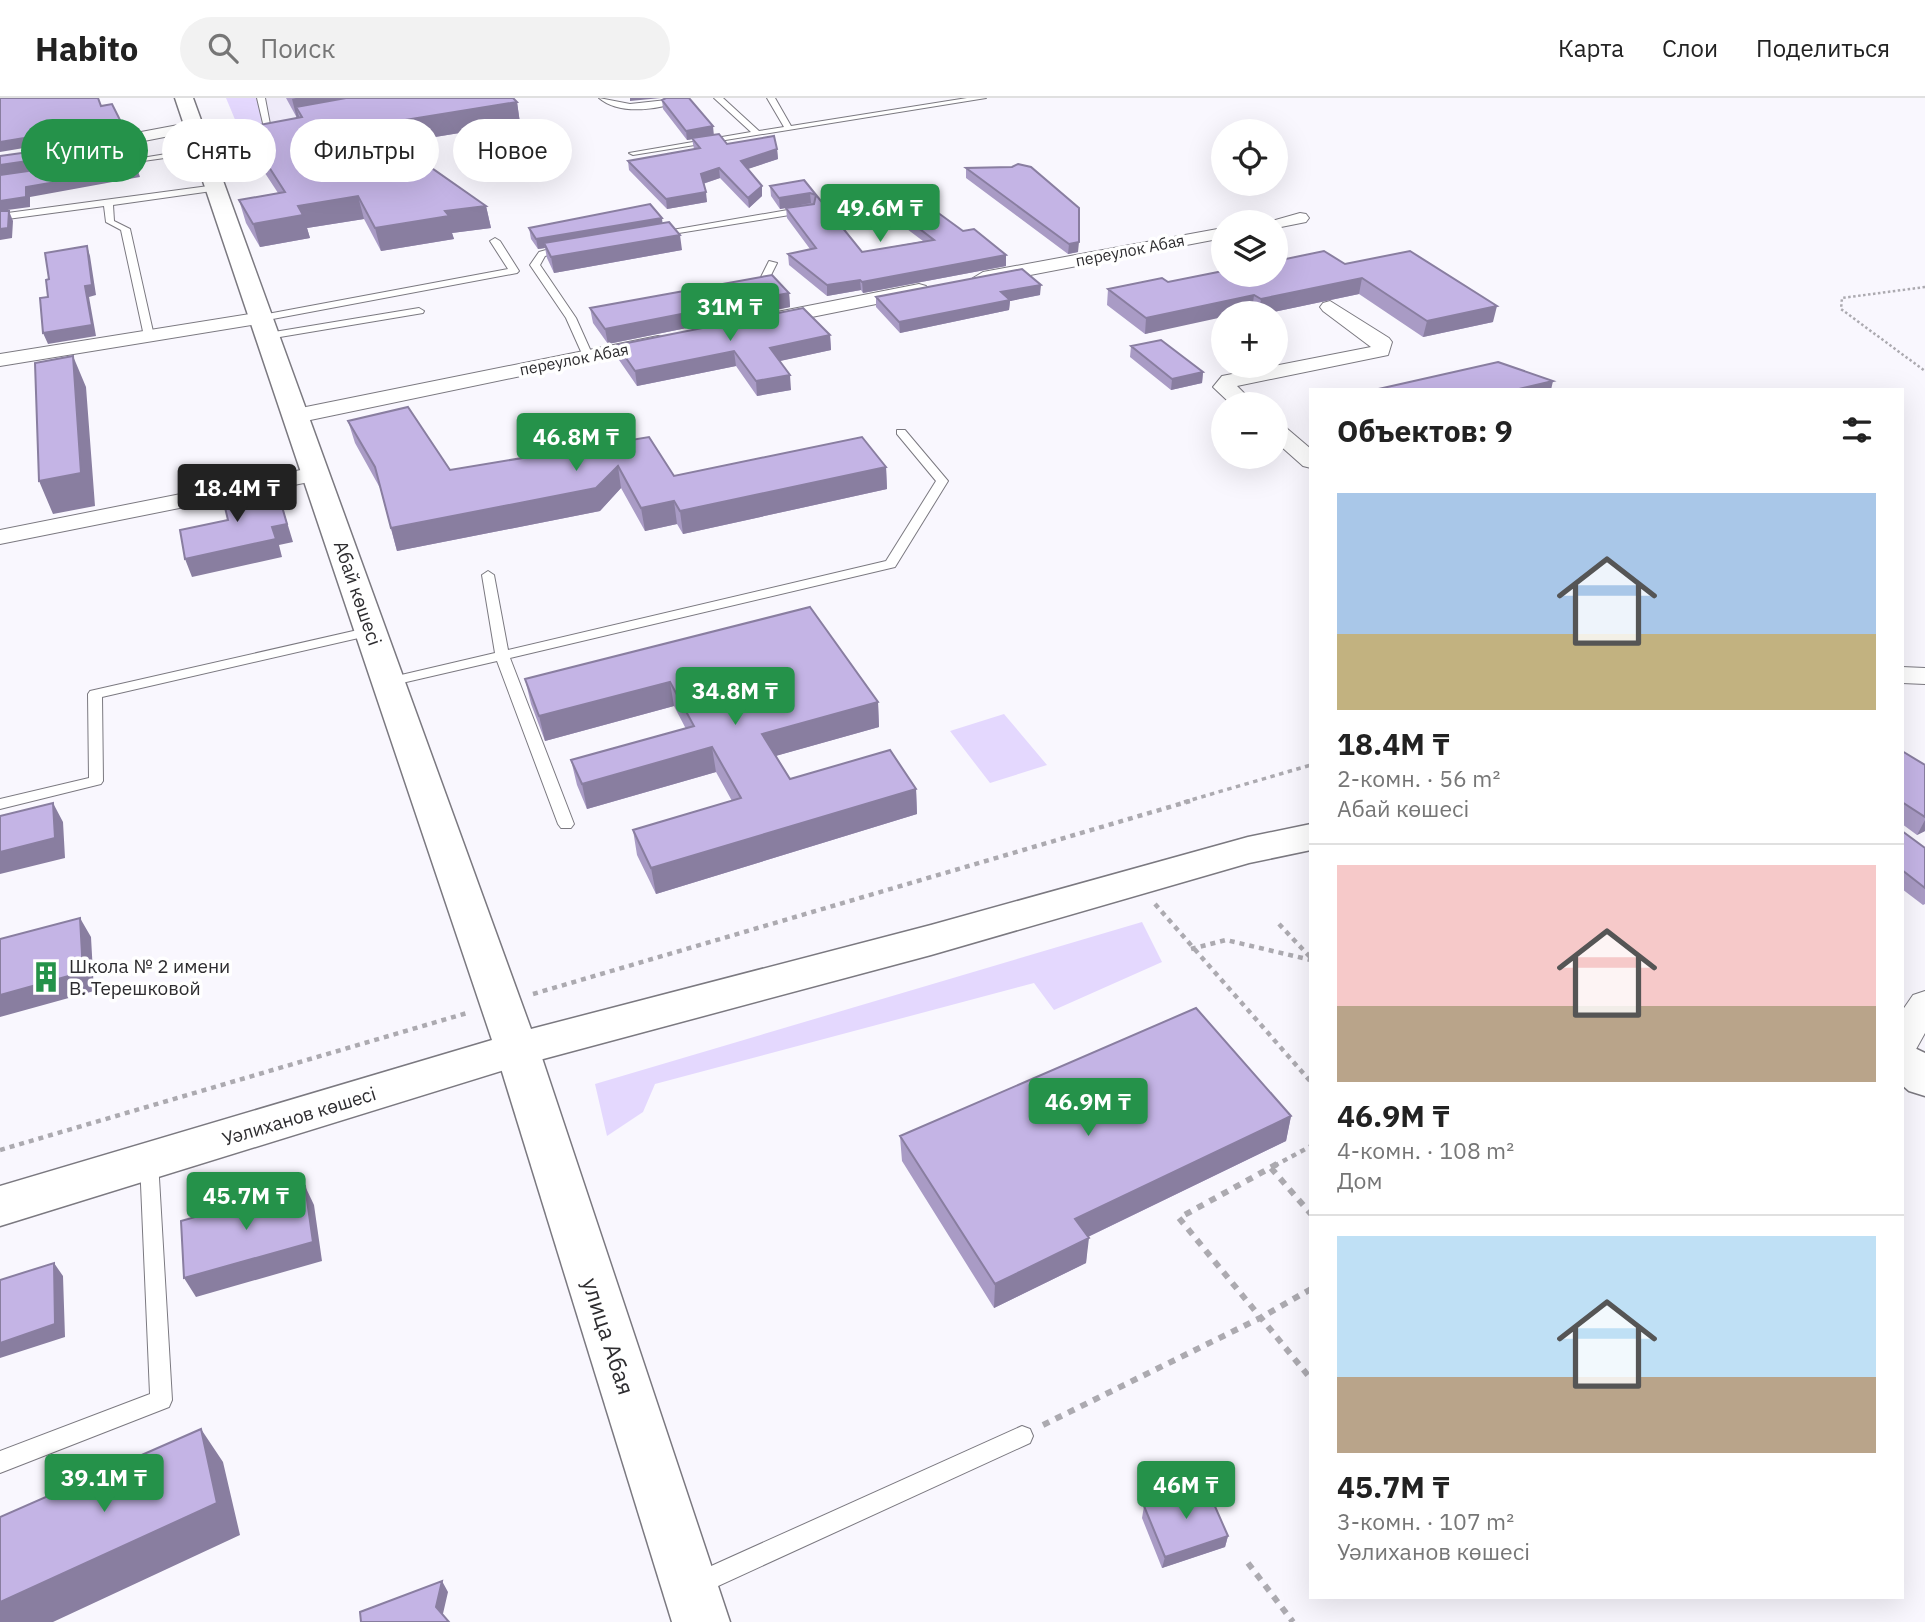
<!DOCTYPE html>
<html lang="ru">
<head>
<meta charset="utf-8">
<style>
	body { margin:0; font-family:"IBM Plex Sans",sans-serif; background:#f2f2f2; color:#222; height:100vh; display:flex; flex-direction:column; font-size:26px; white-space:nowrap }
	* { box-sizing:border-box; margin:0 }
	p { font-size:23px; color:#767676 }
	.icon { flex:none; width:38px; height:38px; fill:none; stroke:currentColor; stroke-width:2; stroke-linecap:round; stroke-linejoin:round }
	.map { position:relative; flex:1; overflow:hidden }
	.sheet { position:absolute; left:1309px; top:290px; width:595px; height:1211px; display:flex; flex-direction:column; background:#fff; border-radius:0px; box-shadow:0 7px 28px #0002 }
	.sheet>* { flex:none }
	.guide { position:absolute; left:21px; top:21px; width:665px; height:63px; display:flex; gap:14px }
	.controls { position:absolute; left:1211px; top:21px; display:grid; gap:14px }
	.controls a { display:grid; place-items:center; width:77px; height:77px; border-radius:50%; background:#fff; box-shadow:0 7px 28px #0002; font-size:35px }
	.price { position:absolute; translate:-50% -60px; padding:0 16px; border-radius:7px; background:#25924a; color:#fff; font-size:23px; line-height:46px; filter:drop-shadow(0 2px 4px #0008) }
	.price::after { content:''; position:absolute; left:50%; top:42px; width:21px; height:16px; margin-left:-10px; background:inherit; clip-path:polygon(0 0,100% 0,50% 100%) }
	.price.current { background:#222; color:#fff }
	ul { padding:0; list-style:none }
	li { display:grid; align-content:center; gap:14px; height:371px; padding:0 28px }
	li+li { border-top:2px solid #e0e0e0 }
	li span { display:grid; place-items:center; height:217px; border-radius:0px; color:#555 }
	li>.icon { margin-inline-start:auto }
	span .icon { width:126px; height:126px; fill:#fffc; stroke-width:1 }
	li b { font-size:30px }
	h2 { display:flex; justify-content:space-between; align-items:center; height:84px; padding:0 28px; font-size:30px }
	.chip { padding:0 24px; border-radius:32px; background:#fff; box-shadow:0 7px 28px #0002; font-size:24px; line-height:63px }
	.chip.current { background:#25924a; color:#fff }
	header { display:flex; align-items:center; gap:42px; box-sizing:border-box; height:98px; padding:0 35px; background:#fff; border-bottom:2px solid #e0e0e0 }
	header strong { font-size:33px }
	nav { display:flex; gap:38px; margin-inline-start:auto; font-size:24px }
	.search { width:490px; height:63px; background:#f2f2f2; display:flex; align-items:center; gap:18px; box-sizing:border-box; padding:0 24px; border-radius:38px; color:#767676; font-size:26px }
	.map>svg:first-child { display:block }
	.built { fill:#efebf9 }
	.green { fill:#e4d8fe }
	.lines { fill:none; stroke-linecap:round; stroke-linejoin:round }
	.service-casing { stroke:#7b7980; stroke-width:2 }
	.minor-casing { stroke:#7b7980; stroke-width:2 }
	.tertiary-casing { stroke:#7b7980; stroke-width:3 }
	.secondary-casing { stroke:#7b7980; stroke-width:3 }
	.path-far3 { stroke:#acaab0; stroke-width:2.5; stroke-dasharray:2.5 2.5; stroke-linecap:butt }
	.path-far2 { stroke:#acaab0; stroke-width:3.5; stroke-dasharray:4.5 4.5; stroke-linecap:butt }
	.path-far1 { stroke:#acaab0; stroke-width:4.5; stroke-dasharray:5 5; stroke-linecap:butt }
	.path { stroke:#acaab0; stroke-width:6; stroke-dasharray:7 7; stroke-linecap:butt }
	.service { fill:#fff; fill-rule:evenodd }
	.minor { fill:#fff; fill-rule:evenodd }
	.tertiary { fill:#fff; fill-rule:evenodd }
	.secondary { fill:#fff; fill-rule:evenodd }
	.wall { fill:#a99bc5 }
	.shaded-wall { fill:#897ea0 }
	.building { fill:#c4b4e5; stroke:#897ea0; stroke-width:2 }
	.labels { text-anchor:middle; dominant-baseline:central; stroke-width:7; stroke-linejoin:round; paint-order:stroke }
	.far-street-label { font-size:16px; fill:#2e2d30; stroke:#fff }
	.street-label { font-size:19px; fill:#2e2d30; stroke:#fff }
	.poi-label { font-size:19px; fill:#2e2d30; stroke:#fff; text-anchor:start }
	.near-street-label { font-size:23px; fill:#2e2d30; stroke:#fff }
</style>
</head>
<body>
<header>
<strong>Habito</strong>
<div class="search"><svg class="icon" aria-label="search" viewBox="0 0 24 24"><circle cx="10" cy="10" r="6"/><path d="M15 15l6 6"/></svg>Поиск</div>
<nav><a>Карта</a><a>Слои</a><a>Поделиться</a></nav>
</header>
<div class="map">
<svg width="1925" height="1524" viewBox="0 0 1925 1524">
	<rect width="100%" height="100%" fill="#f9f7fe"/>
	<path class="built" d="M233,0H456L247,33Z"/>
	<path class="green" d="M226,0H261L270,40L244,43Z
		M1004,616L1047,667L990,685L950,633Z
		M1142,824L1162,864L1054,912L1034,885L655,986L643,1014L607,1038L595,986Z"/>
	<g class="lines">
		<defs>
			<path id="service" d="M257,0H265L273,42L204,57L200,55L115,67L111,65L203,50L207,52L266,38Z
				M599,0L630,6L685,0C663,12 620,18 599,0Z
				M714,0H723L759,33L784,29L767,0H775L791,28L967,0H986L633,57L629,55L751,34Z
				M216,87L220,90L219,92L113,107L114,123L130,131L154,238L149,241L144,238L121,132L106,124L104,108L0,122V116Z
				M805,109L809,112L808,114L654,139L649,136Z
				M495,140L500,143L519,173L517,175L262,223L257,220L262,217L508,171L490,143Z
				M567,146L572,149L570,151L545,158L540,167L576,220L593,258L588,261L583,258L566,220L530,167L539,154Z
				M769,163L777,165L767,185L746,190V186L760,181Z
				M419,210L424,213L423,215L268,241L263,238L268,235Z
				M897,332H905L948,383L895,469L510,560L574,726L571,730H561L558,726L497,563L389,588L382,584L384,581L495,555L482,477L488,473L494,477L508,552L886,463L936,383L897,336Z
				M371,529L376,530V536L102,599L103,683L101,686L0,711V701L89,680L88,596L90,593Z
				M149,1055L156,1057L158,1063L172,1302L169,1309L0,1375V1353L150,1296L140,1063L142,1057Z
				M1022,1328L1030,1331L1033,1338L1030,1345L705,1494L697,1498L689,1494L685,1486L689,1478Z"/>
			<path id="minor" d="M194,24L202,29L200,32L88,54L80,49L88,44Z
				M1300,115L1306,116L1309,120L1306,124L1276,130V124H1268Z
				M1223,130V140L983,186L973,180L983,174Z
				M919,186L926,188L929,192L926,196L767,228L757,222L767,216Z
				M1330,203L1389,240L1392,244L1388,257L1237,288L1255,306H1231L1213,289L1222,278L1371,249L1323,213L1320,209L1323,205Z
				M262,214L272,220L269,224L0,268V256Z
				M658,238L665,240L668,244L665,248L296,325L285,318L296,311Z
				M1276,326L1284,328L1311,351V370L1303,368L1276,344Z
				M316,369L324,371L328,376L324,381L0,446V432Z
				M1902,569L1925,570V586L1902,585Z
				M1925,893V935L1915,953L1902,956V913L1913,897Z"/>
			<path id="tertiary" d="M517,934L532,939L539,951L730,1524H672L495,951L502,939Z"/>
			<path id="secondary" d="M175,0H193L531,931L931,827L1248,739L1311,726V752L1249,765L931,857L517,968L0,1128V1088L492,942Z
				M1902,944L1925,955V998L1909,993L1902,987Z"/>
		</defs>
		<use href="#service" class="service-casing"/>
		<use href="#minor" class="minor-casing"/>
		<use href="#tertiary" class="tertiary-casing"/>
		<use href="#secondary" class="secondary-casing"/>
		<path class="path-far3" d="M1925,189L1842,200L1841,211L1925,273"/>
		<path class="path-far2" d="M1184,704L1311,667"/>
		<path class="path-far1" d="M1155,806L1311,984
			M1279,826L1311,860
			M1191,851L1226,842L1311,862
			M533,896L1190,703
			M0,1052L467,915
			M1274,1068L1311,1048"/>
		<path class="path" d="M1277,1066L1179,1120L1311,1281
			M1271,1070L1311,1116
			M1043,1327L1260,1220L1311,1191
			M1248,1465L1293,1524"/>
		<use href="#service" class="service"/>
		<use href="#minor" class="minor"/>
		<use href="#tertiary" class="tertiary"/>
		<use href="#secondary" class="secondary"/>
	</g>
	<path class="wall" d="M286,0H513L517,4L520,25L343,54L356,76L486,108L491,130L452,135L454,141L381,153L364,121L307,130L310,140L260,149L246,125L239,102L278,95L250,52L244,30L297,20Z
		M662,2L713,28V37L727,46L777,51L778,61L747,71L762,98L749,110L720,80L703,86L707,104L667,111L629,72L628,63L694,51L692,41L687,42L663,11Z
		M1012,69L1078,154L1068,156L966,80V70Z
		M804,82L862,154L923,143L895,122V112L963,133L1006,157V168L863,195L861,192L827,198L789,167L788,156L810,151L787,120L786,110L812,106L780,111L771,98L770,88Z
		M662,125L682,152L554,175L547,160L545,150L538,151L531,141L529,130Z
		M1345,166L1493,224L1423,239L1359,196L1269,215H1256L1252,213L1240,215H1223L1145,236L1107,207L1108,191Z
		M789,195L790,209L608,246L593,225L590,210Z
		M1040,197L1010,203L1009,212L900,235L876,209V199Z
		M830,237L831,252L779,263L791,292L757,298L736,268L637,288L619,262L617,247Z
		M1131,248L1203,274L1202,285L1171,292L1130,259Z
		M348,323L450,372L649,339L674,378L886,369L887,391L683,436L677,426L645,433L621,390L600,413L397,453L380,390L355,345Z
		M810,509L878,604L879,629L775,658L790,681L916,691L917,716L656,796L637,757L633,732L732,703L716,674L587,711L577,687L571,662L686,631L674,608L545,643L531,606L525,581Z
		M1902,653L1925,667V733L1917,737L1902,726Z
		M1902,733L1925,750V806L1923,807L1902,791Z
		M1291,1018L1286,1043L1088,1139L1086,1165L994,1210L902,1063L900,1038Z
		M1144,1408L1228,1438L1225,1449L1162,1470L1142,1420Z"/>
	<path class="shaded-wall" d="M296,0H432L296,9L300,21H297L292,1Z
		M630,0H661L630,3Z
		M517,4L520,25L337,55L331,34Z
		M121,24L125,33L0,54V44Z
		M713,28L714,38L687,42L686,33Z
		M129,40L134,58L0,77V67Z
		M777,51L778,61L742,73L741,63Z
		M133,58L140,79L30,99V109L0,113V103L26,89Z
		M719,70L720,80L702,86L701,76Z
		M762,88V98L749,110L748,100Z
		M706,94L707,104L667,111L666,101Z
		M810,95L811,105L780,111L779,100Z
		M358,98L364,121L307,130L310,140L260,149L253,126L298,108Z
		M486,108L491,130L452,135L454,141L381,153L375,130L445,113Z
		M9,113L13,123L12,140L0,142V131Z
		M662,120L663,130L544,145L545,150L538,151L536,141Z
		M680,137L682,152L554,175L551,159Z
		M1079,144L1078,154L1068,156L1069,146Z
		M87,148L90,158L96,197L89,199L96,238L48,246L43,235L85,188Z
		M1006,157V168L863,195L862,184Z
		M1362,180L1359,196L1269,215H1259L1261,201Z
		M860,182L861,192L827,198V187Z
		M1041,187L1040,197L1010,203L1009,212L900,235L899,224L1001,194Z
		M789,195L790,209L608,246L605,231Z
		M1254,197L1252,213L1240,215H1223V219L1145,236L1146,220Z
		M1497,208L1493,224L1423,239L1427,223Z
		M830,237L831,252L771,265L770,250Z
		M734,253L736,268L637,288L635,273Z
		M73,258L86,289L95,408L53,416L39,383Z
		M1203,274L1202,285L1171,292L1172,281Z
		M790,277L791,292L757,298L756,283Z
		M1553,283L1551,292H1515Z
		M618,368L621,390L600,413L397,453L391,430Z
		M886,369L887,391L683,436L680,413Z
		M277,391L293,444L279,447L282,459L192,479L185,461L272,429Z
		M674,403L677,426L645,433L641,410Z
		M670,584L674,608L545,643L539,618Z
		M878,604L879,629L765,661L762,636Z
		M712,649L716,674L587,711L582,686Z
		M916,691L917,716L656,796L651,770Z
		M53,705L63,724L65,760L0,776V754Z
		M1925,722V733L1917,737Z
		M80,820L91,839L94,893L0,919V897Z
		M1291,1018L1286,1043L1073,1146L1075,1121Z
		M305,1088L314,1107L322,1163L196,1199L184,1180Z
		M1089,1140L1086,1165L994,1210L995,1186Z
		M54,1165L63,1178L65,1239L0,1260V1245Z
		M201,1331L223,1364L240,1437L53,1524H0V1504Z
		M1228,1438L1225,1449L1162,1470L1165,1459Z
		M442,1483L448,1494L442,1520L436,1509Z"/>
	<path class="building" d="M0,0H98L101,8L112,6L121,24L0,44Z
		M346,0H513L517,4L331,34L356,76L421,66L433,71L486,108L445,113L449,118L375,130L358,98L298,108L303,117L253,126L239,102L285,94L244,30L302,19L296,9Z
		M666,0H689L713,28L686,33L662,2Z
		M719,36L727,46L774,38L777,51L741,63L762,88L748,100L719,70L701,76L706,94L666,101L628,63L700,50L692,40Z
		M129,40L131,48L0,67V58Z
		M133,58L137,70L26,89V99L0,103V77Z
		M1018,66L1031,69L1079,110V144L1069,146L966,70L1012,69Z
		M804,82L862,154L934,142L895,112L926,106L963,133L974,131L1006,157L862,184L860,182L827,187L788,156L816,150L786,110L814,106L816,97L810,95L779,100L770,88Z
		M650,106L662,120L536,141L529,130Z
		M0,113H9L8,130L0,131Z
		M669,124L680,137L551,159L544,145Z
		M87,148L92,187L85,188L92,227L43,235L40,200L48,199L46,182L49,181L45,155Z
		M1324,153L1345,166L1410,153L1497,208L1427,223L1362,180L1261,201L1254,197L1146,220L1108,191L1162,180L1168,184L1223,173V177H1276V163Z
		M1022,171L1041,187L1001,194L1010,202L899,224L876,199Z
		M772,177L789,195L605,231L590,210Z
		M803,210L830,237L770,250L790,277L756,283L734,253L635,273L617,247Z
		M1161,242L1203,274L1172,281L1131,248Z
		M73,258L81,375L39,383L35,265Z
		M1498,264L1553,283L1515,292H1374Z
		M408,309L450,372L649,339L674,378L862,339L886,369L680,413L674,403L641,410L618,368L596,390L391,430L375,369L348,323Z
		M258,390L260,394L277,391L287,426L272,429L276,441L185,461L180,432L228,422L222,397Z
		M810,509L878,604L762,636L790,681L890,652L916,691L651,770L633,732L741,700L712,649L582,686L571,662L694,628L670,584L539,618L525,581Z
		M1902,653L1925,667V719L1902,704Z
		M53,705L55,740L0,754V718Z
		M1902,733L1925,750V790L1902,772Z
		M80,820L83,874L0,897V841Z
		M1196,910L1291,1018L1075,1121L1089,1140L995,1186L900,1038Z
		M305,1088L313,1144L184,1180L181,1123Z
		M54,1165L55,1226L0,1245V1182Z
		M201,1331L217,1405L0,1504V1419Z
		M1206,1388L1228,1438L1165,1459L1144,1408Z
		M442,1483L436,1509L449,1524H361L360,1514Z"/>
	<defs>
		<symbol id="building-bare" viewBox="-9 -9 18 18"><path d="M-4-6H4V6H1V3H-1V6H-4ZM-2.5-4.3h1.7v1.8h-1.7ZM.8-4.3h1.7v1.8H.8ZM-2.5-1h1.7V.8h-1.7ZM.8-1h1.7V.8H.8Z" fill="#25924a" stroke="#fff" stroke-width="2.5" paint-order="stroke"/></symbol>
	</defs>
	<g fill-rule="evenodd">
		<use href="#building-bare" x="24" y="857" width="44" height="44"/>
	</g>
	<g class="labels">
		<g class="far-street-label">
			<text transform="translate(1130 152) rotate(-11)">переулок Абая</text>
			<text transform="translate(574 261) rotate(-11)">переулок Абая</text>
		</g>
		<g class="street-label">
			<text transform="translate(358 495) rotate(71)">Абай көшесі</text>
			<text transform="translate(299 1018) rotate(-17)">Уәлиханов көшесі</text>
		</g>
		<g class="poi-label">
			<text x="69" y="868">Школа № 2 имени<tspan x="69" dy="22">В. Терешковой</tspan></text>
		</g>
		<g class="near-street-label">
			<text transform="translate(609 1238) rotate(72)">улица Абая</text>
		</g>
	</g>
</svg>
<div class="controls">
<a><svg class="icon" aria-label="locate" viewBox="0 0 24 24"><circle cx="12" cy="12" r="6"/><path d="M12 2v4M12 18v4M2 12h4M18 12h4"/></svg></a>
<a><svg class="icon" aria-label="layers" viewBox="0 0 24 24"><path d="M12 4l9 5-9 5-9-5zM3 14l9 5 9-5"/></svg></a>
<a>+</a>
<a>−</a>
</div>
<b class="price" style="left:880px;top:146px">49.6M ₸</b>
<b class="price" style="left:730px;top:245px">31M ₸</b>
<b class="price" style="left:576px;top:375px">46.8M ₸</b>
<b class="price current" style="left:237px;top:426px">18.4M ₸</b>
<b class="price" style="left:735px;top:629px">34.8M ₸</b>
<b class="price" style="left:1088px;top:1040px">46.9M ₸</b>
<b class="price" style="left:246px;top:1134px">45.7M ₸</b>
<b class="price" style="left:104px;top:1416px">39.1M ₸</b>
<b class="price" style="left:1186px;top:1423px">46M ₸</b>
<div class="guide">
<a class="chip current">Купить</a>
<a class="chip">Снять</a>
<a class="chip">Фильтры</a>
<a class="chip">Новое</a>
</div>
<section class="sheet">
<h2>Объектов: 9<svg class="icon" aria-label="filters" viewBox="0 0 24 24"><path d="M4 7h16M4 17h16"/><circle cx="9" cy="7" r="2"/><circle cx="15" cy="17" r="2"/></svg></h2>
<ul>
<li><span style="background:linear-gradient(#a9c7e8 65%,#c2b280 0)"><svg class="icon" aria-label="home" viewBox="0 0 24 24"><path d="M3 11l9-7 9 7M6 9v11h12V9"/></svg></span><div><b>18.4M ₸</b><p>2-комн. · 56 m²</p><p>Абай көшесі</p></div></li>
<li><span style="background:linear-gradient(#f6c9c9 65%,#b9a48a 0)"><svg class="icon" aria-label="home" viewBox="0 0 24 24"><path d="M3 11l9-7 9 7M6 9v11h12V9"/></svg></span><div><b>46.9M ₸</b><p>4-комн. · 108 m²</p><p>Дом</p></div></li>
<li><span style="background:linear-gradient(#bfe0f5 65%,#b9a48a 0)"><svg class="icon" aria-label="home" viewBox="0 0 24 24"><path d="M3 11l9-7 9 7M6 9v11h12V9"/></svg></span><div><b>45.7M ₸</b><p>3-комн. · 107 m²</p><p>Уәлиханов көшесі</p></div></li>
</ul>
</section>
</div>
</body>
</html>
